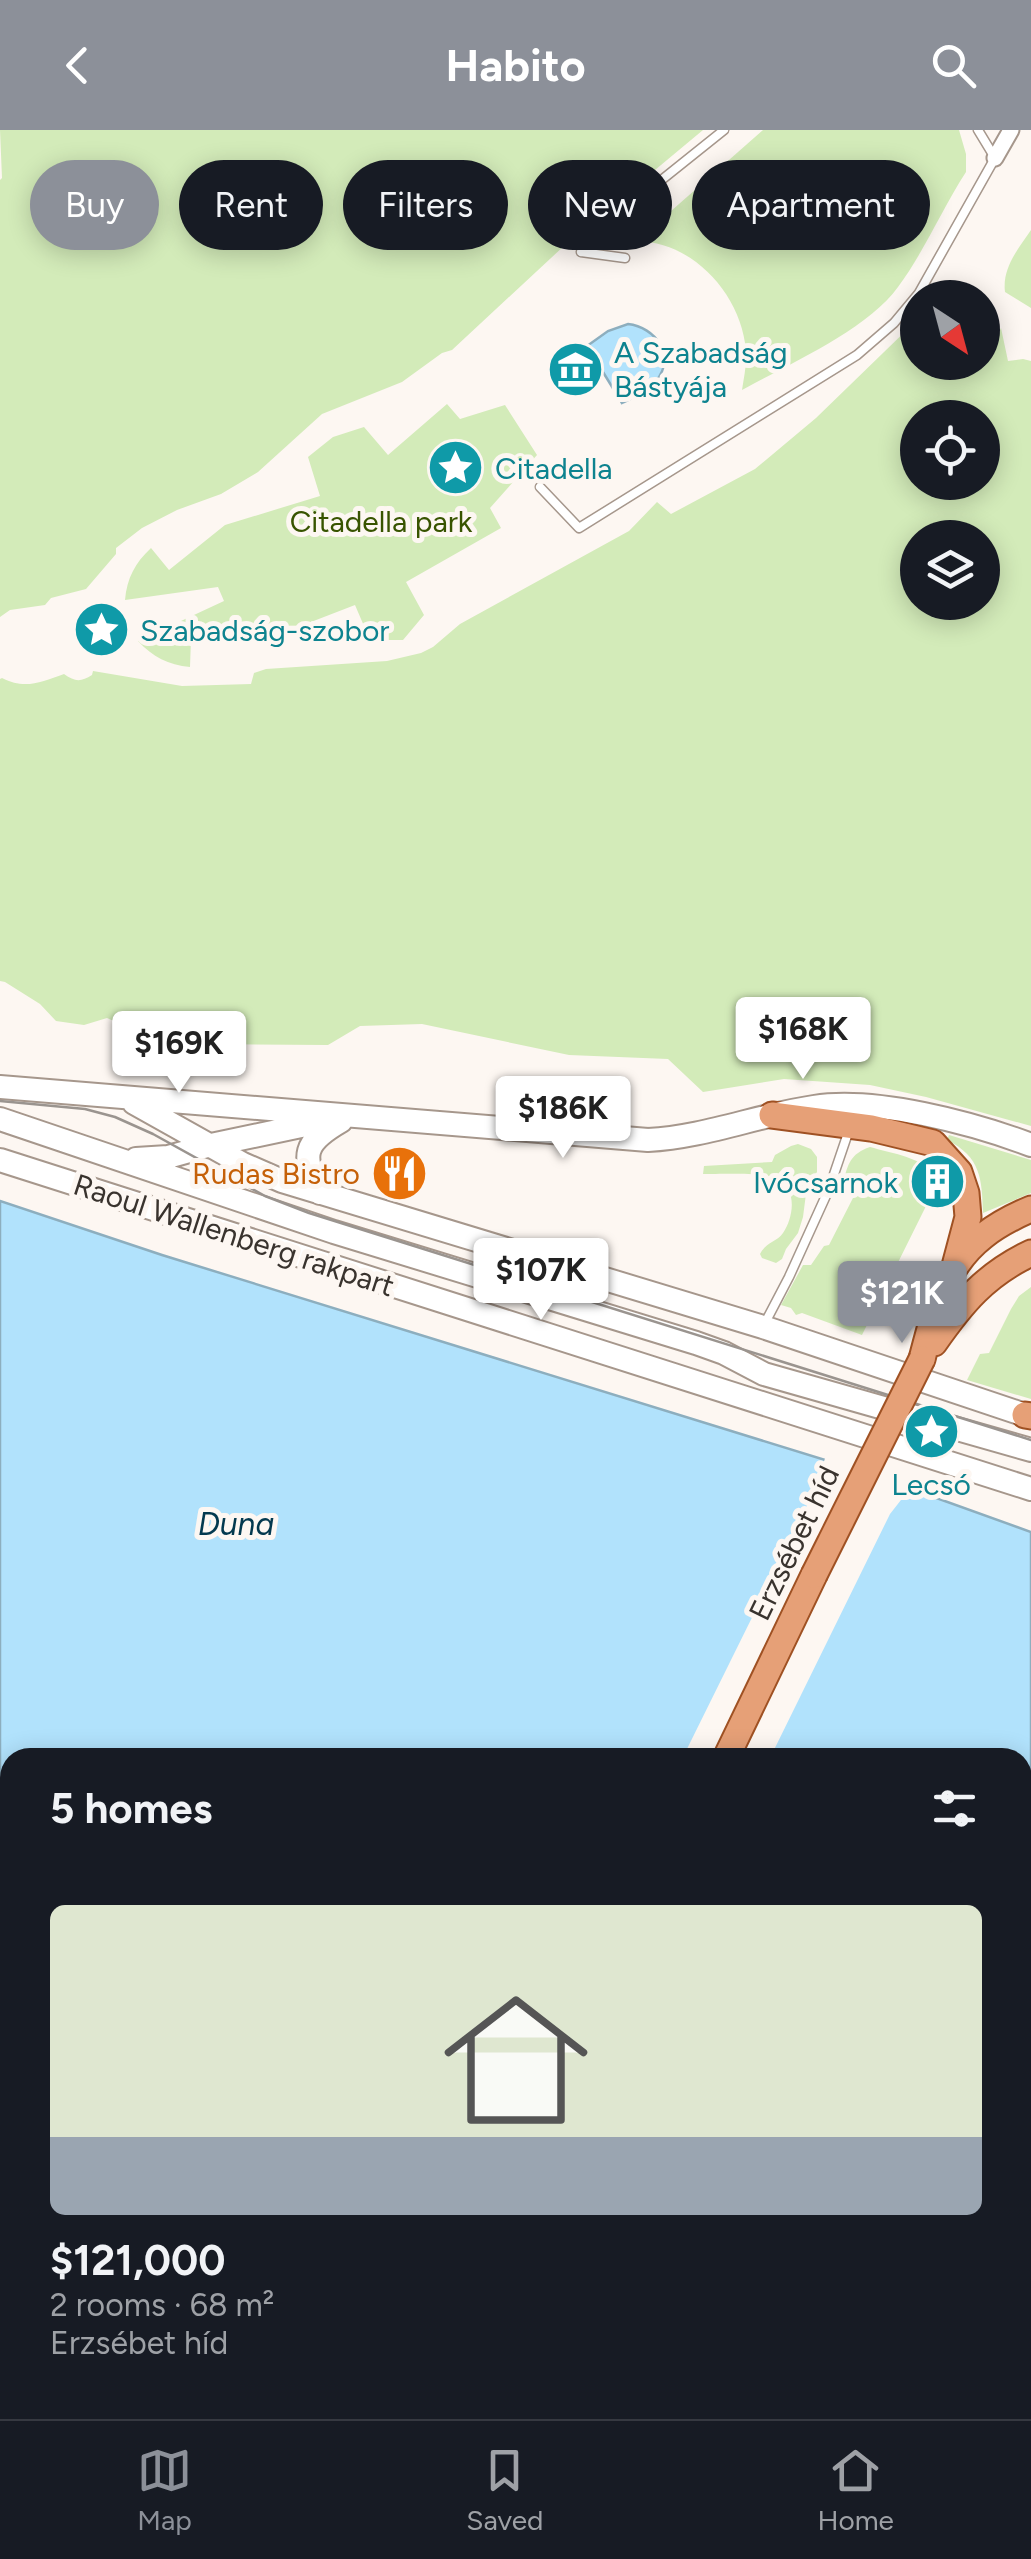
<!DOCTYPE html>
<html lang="en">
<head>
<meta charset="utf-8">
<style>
	body { margin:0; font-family:Figtree,sans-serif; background:#20242c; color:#f1f3f6; height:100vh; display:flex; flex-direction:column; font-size:38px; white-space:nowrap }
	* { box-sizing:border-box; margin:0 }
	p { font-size:32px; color:#9ea1a6 }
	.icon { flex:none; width:55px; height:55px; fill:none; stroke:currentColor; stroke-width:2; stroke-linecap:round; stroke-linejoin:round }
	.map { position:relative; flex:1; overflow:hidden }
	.side { position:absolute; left:0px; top:1618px; width:1032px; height:672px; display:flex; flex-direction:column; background:#171b24; border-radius:30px 30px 0 0; box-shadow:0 5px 25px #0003 }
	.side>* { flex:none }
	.banner { position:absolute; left:30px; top:30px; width:972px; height:90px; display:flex; gap:20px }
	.needle { width:65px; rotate:144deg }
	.buttons { position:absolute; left:900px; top:150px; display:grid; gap:20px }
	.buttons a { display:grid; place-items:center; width:100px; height:100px; border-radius:50%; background:#171b24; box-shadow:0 5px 25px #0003; font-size:50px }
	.price { position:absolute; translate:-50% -85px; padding:0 22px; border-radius:10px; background:#fff; color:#222; font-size:32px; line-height:65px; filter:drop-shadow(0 2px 5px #0008) }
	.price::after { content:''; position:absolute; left:50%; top:60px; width:30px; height:22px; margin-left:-15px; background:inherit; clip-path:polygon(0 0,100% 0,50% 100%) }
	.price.current { background:#8c9099; color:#fff }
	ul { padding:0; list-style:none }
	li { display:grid; align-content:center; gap:20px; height:530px; padding:0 50px }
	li+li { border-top:2px solid #363941 }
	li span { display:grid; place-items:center; height:310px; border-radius:15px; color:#555 }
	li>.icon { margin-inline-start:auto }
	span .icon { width:180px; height:180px; fill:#fffc; stroke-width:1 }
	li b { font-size:42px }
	h2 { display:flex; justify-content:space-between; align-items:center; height:120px; padding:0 50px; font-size:42px }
	.tag { padding:0 35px; border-radius:45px; background:#171b24; box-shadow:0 5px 25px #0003; font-size:35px; line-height:90px }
	.tag.current { background:#8c9099; color:#fff }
	header { display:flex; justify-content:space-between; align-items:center; height:130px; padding:0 50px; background:#8c9099; color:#fff; font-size:45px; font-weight:700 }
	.tabs { display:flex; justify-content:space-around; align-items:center; height:140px; border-top:2px solid #363941; background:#171b24; font-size:28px; color:#9ea1a6 }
	.tabs a { display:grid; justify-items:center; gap:5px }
	.tabs .current { color:#8c9099 }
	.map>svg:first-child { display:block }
	.green { fill:#d3ebb9; fill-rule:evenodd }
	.water { fill:#b1e2fc; stroke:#8daebe; stroke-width:2.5 }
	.pier { fill:#fdf7f2 }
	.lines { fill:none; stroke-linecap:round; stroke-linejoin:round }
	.service-casing { stroke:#a6978c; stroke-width:11 }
	.pedestrian-casing { stroke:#a6978c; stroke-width:16 }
	.minor-casing { stroke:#a6978c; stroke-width:19 }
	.tertiary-casing { stroke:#a6978c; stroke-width:24 }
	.secondary-casing { stroke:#a6978c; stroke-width:26 }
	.primary-casing { stroke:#9f5123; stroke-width:29 }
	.service { stroke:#fff; stroke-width:8 }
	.pedestrian { stroke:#fff; stroke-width:12 }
	.minor { stroke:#fff; stroke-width:15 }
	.tertiary { stroke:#fff; stroke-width:20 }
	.secondary { stroke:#fff; stroke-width:22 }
	.primary { stroke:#e6a077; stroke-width:25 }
	.tram { stroke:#9a948f; stroke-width:2.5 }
	.primary-bridge-casing { stroke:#9f5123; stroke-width:29; stroke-linecap:butt }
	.primary-bridge { stroke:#e6a077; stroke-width:25 }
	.labels { text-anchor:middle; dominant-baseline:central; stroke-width:10; stroke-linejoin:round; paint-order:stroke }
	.culture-label { font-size:30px; fill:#0d838f; stroke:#fdf7f2; text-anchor:start }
	.park-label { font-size:30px; fill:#385400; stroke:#fdf7f2 }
	.food-label { font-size:30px; fill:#c56008; stroke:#fdf7f2; text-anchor:end }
	.street-label { font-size:30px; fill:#39332e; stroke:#fdf7f2 }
	.water-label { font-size:32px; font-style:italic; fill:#03394f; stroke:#fdf7f2 }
</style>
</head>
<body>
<header><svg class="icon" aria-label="back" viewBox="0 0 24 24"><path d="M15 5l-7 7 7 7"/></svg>Habito<svg class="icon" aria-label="search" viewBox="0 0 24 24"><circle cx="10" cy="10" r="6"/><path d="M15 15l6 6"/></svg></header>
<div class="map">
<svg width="1031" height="2289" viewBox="0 0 1031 2289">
	<rect width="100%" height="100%" fill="#fdf7f2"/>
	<path class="green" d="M0,0H703L565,115L452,220L442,223L402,252L322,284L258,342L221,364L177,380L142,398L116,418V424L86,459L51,468L45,475L10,480L0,487V50L2,48Z
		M763,0H959L966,24V42C942,79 924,122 898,157C867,200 789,234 742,260C744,247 747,233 746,220C741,165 694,112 637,111Z
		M1031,100V178L1005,162C1002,138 1018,119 1031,100Z
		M917,190L918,232H982L983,219L990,217V215L996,209L1001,198L1008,231L1023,229L1031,231V996L926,967L870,955L784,949L703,962L668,929L569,925L422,894L360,896L328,915L196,914L149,907L107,888L84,895L56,891L40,874L5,852L0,851V549L2,548C25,560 41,552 64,544C75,552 81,552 92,545L93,541L182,556L251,554L254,543L266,539L387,531L421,523L433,517L460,494L629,401L657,372L671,384L755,339L816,288ZM918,288H982V352H918ZM918,408H982V472H918Z
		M447,274L460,289L505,275L537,325L490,378L501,398L406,452L424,485L403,510H370L355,475L267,509L191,508L190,537C168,535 153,527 138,511L224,471L218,457L125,470C127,448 135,433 151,418L169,440L225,395L320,366L308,327L333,307L364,297L388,325Z
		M949,1005L1031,1030V1063L983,1083C982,1049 981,1027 947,1010Z
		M798,1014L811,1019L817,1027V1042L807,1056L803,1087L798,1103L786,1119L782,1129L776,1133L762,1128L760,1124C766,1112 777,1112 783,1103C794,1087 798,1057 775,1048C761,1042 720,1044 703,1044L704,1036L772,1032L775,1025L791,1016Z
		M870,1017C891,1023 914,1026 931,1040L921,1043L930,1068L862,1205L802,1183L796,1185L791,1178L781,1175L803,1135H811L824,1116L829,1115L854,1066L855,1057L843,1053C848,1034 850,1024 870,1017Z
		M1031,1157V1269L967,1250L980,1224L989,1223L1011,1179L1019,1166Z
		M470,2280H585L592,2289H465Z"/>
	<path class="water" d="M628,194C655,197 677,226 656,251C648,261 634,267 622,273L587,216L608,201Z
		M0,1071L162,1125L864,1342L1031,1402V2289H898L885,2282L878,2285L868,2280H1022V1628H10V1851L0,1847Z"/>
	<path class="pier" d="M826,1325L911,1354L908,1361L890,1384L770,1628L683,1627L820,1350L819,1348Z"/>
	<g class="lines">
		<defs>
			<path id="service" d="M581,122L644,64L724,0
				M581,122L625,128
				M540,357L579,398L857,225L894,193L919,163L995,28L978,0
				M765,1193L789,1147L829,1059L849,1000"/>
			<path id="pedestrian" d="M215,2280L222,2284"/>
			<path id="minor" d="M995,28L1011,0
				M0,1957L10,1962
				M0,2191L10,2193
				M629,2280L634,2289
				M649,2280L650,2289
				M14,2289L19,2280"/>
			<path id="tertiary" d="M239,2289L243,2280
				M274,2289L279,2280"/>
			<path id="secondary" d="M0,957L648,1010C705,1007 758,985 814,977C875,967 973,993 1031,1015
				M134,973L243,1034L282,1051L763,1197L1025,1285
				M0,989L334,1102L696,1213L724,1223L764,1244L1031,1320
				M136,1029L168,1027L211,1015L320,992
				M0,1030L1031,1359
				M320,1063C301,1025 303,1013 341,991
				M0,1897L10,1900
				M0,1920L10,1927
				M749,2280L770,2289
				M802,2280L820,2289"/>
			<path id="primary" d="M772,985L871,998L933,1013L959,1042L966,1063L968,1087L955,1136
				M934,1213C962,1173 985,1145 1031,1123
				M922,1229C942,1152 953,1112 1031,1079
				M1025,1285L1031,1286
				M726,1628L814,1445
				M393,2289L400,2280"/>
		</defs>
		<use href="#service" class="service-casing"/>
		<use href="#pedestrian" class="pedestrian-casing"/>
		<use href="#minor" class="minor-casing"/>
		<use href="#tertiary" class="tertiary-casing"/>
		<use href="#secondary" class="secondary-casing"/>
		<use href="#primary" class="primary-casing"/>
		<use href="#service" class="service"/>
		<use href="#pedestrian" class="pedestrian"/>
		<use href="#minor" class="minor"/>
		<use href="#tertiary" class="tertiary"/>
		<use href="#secondary" class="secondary"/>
		<use href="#primary" class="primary"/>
		<path class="tram" d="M0,971L85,979L115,987L153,1004L265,1066L309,1083L1031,1310
			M0,1916L10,1919
			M702,2280L720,2289"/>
		<defs>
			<path id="primary-bridge" d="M814,1445L922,1229"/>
		</defs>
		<use href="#primary-bridge" class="primary-bridge-casing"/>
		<use href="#primary-bridge" class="primary-bridge"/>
	</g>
	<defs>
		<symbol id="museum-disc" viewBox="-11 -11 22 22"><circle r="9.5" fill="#0f9aa8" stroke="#fdf7f2"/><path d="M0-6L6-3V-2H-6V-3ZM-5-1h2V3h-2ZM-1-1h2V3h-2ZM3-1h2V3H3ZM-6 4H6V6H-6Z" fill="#fff"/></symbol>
		<symbol id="sight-disc" viewBox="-11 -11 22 22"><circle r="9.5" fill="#0f9aa8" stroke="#fdf7f2"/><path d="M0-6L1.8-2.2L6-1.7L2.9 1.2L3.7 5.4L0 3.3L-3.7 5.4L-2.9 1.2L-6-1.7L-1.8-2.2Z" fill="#fff"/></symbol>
		<symbol id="restaurant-disc" viewBox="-11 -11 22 22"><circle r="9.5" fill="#e8710a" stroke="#fdf7f2"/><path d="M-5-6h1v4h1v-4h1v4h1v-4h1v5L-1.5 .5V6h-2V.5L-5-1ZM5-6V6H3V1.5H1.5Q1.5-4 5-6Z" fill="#fff"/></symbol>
		<symbol id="building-disc" viewBox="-11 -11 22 22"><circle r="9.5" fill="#0f9aa8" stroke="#fdf7f2"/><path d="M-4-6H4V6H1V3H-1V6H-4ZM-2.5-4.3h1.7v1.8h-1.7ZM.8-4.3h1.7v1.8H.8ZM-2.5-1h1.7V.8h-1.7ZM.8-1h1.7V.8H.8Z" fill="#fff"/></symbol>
	</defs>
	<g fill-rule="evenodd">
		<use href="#museum-disc" x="544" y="208" width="63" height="63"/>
		<use href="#sight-disc" x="424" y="306" width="63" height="63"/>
		<use href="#sight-disc" x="70" y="468" width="63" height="63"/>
		<use href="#restaurant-disc" x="368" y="1012" width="63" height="63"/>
		<use href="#building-disc" x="906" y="1020" width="63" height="63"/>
		<use href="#sight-disc" x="900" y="1270" width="63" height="63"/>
	</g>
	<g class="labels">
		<g class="culture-label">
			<text x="614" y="222">A Szabadság<tspan x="614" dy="34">Bástyája</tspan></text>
			<text x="495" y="338">Citadella</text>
			<text x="140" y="500">Szabadság-szobor</text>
			<text x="898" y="1052" text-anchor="end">Ivócsarnok</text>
			<text x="931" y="1354" text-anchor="middle">Lecsó</text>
		</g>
		<g class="park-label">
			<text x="381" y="391">Citadella park</text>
		</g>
		<g class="food-label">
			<text x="360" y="1043">Rudas Bistro</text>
		</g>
		<g class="street-label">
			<text transform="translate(234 1105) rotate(18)">Raoul Wallenberg rakpart</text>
			<text transform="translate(794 1413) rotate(-64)">Erzsébet híd</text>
		</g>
		<g class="water-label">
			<text x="236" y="1394">Duna</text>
		</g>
	</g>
</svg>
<div class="buttons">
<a><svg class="needle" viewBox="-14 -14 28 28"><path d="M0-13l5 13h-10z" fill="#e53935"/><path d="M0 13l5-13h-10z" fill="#9ea1a6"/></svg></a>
<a><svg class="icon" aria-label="locate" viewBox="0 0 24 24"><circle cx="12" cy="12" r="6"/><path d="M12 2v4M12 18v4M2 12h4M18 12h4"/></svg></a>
<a><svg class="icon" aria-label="layers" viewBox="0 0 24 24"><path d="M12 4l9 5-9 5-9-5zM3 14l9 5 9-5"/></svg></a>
</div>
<b class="price" style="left:803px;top:952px">$168K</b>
<b class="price" style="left:179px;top:966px">$169K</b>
<b class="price" style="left:563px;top:1031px">$186K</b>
<b class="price" style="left:541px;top:1193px">$107K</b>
<b class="price current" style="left:902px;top:1216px">$121K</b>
<div class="banner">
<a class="tag current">Buy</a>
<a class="tag">Rent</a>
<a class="tag">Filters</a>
<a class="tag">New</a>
<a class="tag">Apartment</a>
</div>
<section class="side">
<h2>5 homes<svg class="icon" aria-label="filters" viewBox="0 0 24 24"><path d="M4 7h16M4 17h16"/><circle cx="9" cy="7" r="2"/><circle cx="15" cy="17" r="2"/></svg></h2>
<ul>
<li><span style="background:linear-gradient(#dfe7d0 75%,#9aa5b1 0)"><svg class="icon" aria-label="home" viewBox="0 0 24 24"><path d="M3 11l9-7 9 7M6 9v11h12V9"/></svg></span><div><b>$121,000</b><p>2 rooms · 68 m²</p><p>Erzsébet híd</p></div></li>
</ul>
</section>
</div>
<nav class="tabs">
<a class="current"><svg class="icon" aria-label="map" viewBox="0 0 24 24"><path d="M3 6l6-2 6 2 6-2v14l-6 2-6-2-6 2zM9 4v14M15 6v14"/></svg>Map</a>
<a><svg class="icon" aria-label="saved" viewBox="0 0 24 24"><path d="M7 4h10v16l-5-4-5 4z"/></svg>Saved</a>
<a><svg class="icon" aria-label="home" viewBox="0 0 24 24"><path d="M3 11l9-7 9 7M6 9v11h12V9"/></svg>Home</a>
</nav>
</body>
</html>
